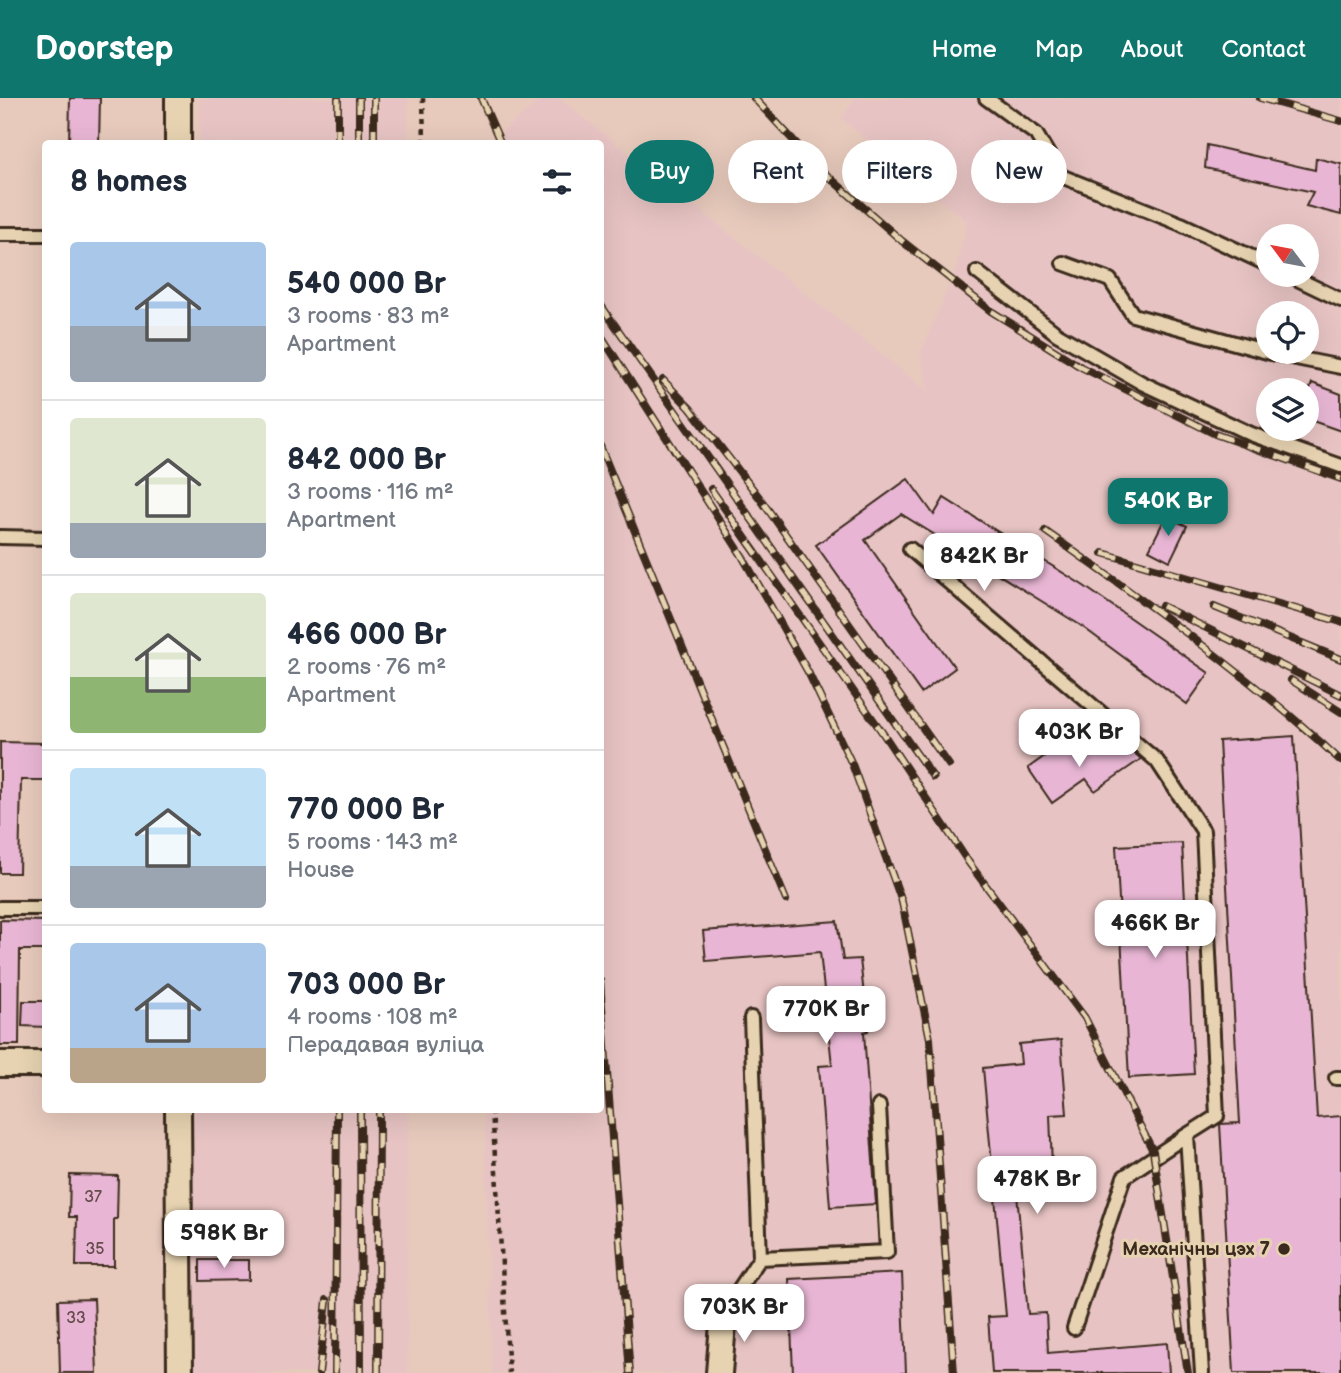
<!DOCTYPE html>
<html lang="en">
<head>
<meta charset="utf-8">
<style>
	body { margin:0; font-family:"Balsamiq Sans",sans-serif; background:#f6f6f7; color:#1f2937; height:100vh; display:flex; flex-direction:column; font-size:26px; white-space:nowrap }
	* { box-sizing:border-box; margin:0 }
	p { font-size:23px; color:#747a83 }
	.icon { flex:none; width:38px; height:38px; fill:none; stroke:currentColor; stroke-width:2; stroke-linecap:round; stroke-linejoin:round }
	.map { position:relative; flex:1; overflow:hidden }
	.drawer { position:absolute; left:42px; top:42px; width:562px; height:973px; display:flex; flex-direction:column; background:#fff; border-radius:7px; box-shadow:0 7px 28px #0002 }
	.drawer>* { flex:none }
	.hud { position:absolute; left:625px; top:42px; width:611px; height:63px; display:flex; gap:14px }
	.needle { width:46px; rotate:302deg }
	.tools { position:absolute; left:1256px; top:126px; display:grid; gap:14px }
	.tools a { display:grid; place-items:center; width:63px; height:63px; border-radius:50%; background:#fff; box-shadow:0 7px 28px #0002; font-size:35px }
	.price { position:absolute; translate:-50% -60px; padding:0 16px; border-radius:14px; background:#fff; color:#222; font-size:23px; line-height:46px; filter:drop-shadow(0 2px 4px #0008) }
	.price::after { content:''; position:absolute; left:50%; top:42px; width:21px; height:16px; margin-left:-10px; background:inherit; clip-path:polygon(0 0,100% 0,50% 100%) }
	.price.current { background:#0f766e; color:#fff }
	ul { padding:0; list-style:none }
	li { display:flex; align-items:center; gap:21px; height:175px; padding:0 28px }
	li+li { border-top:2px solid #e0e1e3 }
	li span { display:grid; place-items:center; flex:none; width:196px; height:140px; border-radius:7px; color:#555 }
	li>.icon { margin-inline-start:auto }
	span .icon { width:84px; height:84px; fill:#fffc; stroke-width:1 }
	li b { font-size:30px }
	h2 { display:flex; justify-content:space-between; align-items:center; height:84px; padding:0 28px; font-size:30px }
	.tag { padding:0 24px; border-radius:32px; background:#fff; box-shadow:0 7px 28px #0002; font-size:24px; line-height:63px }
	.tag.current { background:#0f766e; color:#fff }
	header { display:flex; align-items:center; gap:42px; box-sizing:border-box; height:98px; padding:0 35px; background:#0f766e; color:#fff }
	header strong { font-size:33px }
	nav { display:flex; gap:38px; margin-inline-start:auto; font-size:24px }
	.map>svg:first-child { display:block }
	.built { fill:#e7c4c3; fill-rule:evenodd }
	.building { fill:#e8b6d4; stroke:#3b2a1e; stroke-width:2 }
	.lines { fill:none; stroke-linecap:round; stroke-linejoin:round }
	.service-casing { stroke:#3b2a1e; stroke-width:18 }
	.minor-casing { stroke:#3b2a1e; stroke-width:30 }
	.path { stroke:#3b2a1e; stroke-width:4.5; stroke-dasharray:5 5; stroke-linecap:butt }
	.service { stroke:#e7d3b1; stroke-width:12 }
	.minor { stroke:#e7d3b1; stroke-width:24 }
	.rail-casing { stroke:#3b2a1e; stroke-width:8 }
	.rail { stroke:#e7d3b1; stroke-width:5; stroke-dasharray:16; stroke-linecap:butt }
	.poi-dot { fill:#3b2a1e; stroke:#e7d3b1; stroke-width:2.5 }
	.labels { text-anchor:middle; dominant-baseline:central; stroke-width:6; stroke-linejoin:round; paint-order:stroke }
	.number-label { font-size:16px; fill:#664d4c }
	.poi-label { font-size:19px; font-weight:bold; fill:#3b2a1e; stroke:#e7d3b1; text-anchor:end }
</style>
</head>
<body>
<header>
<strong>Doorstep</strong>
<nav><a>Home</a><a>Map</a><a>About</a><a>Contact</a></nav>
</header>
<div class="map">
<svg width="1341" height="1275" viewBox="0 0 1341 1275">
	<rect width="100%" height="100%" fill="#e7cabc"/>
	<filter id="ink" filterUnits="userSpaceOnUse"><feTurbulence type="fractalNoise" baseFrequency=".0143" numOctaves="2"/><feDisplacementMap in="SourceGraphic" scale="14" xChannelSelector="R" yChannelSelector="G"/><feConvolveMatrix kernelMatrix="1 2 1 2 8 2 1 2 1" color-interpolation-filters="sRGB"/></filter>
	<g filter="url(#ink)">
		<path class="built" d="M200,0H408V45H200Z
			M543,0H559L928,293L920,256L956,170L967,124L841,21L855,0H1341V1275H492L484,1012H600V46L487,45ZM1269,138H1307V177H1269ZM1269,215H1307V254H1269ZM1269,292H1307V331H1269Z
			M188,1012H408V1275H185Z"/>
		<path class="building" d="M70,0H100L99,46H69Z
			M1207,47L1315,72L1316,60L1341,66V117L1306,108L1313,94L1205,70Z
			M1312,285L1341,296V333L1307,321V299Z
			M908,381L934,417L944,400L1084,488L1209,575L1187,606L1080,527L901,416L865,442L955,570L921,595L816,447Z
			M1166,418L1187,428L1170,463L1149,452Z
			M1294,638L1317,1020L1341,1018V1275H1234L1220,1026L1240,1025L1219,643Z
			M1070,640L1084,660L1103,645L1112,657L1132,653L1141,661L1095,693L1086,681L1052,705L1028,670Z
			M0,644L46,645V682H21L19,775H0Z
			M1182,745L1194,976L1129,980L1116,748Z
			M0,822L46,823V852H20L19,947H0Z
			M837,823L843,862L860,861L868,933L864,934L876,1106L830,1109L819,968L832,967L820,854L706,863L703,833Z
			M23,903H46V929L22,928Z
			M1061,942L1067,1016L1050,1017L1052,1069L1075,1068L1076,1093L1017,1096L1028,1216L1046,1215L1048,1255L1167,1245L1169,1275H992L988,1219L1006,1218L983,970L1021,966L1019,946Z
			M70,1077L118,1078L117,1121H114V1168H76L77,1119H69Z
			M200,1162H249V1182L200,1183Z
			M902,1175L906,1275H793L789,1181Z
			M94,1201L97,1275H60L58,1202Z"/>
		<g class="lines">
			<defs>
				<path id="service" d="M986,0L1036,36L1061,78L1181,126L1269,167
					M0,136H46
					M1063,165L1110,182L1133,217L1271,255L1341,269
					M977,174L1057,236L1142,285L1251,336L1341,368
					M1289,177L1341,202
					M0,439L46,440
					M910,451L1157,663L1203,733L1217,1018L1187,1037
					M0,810H46
					M1336,980H1341
					M760,1160L887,1154L879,1008
					M724,1214L760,1160L751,920
					M1074,1230L1124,1079L1187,1037L1202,1275"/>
				<path id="minor" d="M178,0V46
					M0,966H46
					M178,1012L180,1275
					M719,1275L724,1214"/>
			</defs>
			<use href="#service" class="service-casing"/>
			<use href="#minor" class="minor-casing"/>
			<path class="path" d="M423,0L424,46
				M492,1012L509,1275"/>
			<use href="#service" class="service"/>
			<use href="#minor" class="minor"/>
			<defs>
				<path id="rail" d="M481,0L501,46
					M754,0L821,72L902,143L991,213L1081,269L1215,336L1341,381
					M1260,0L1341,23
					M338,46V0
					M359,46V0
					M374,46V0
					M600,206L933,679
					M600,236L741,456L808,574L852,666L902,804L930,941L954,1275
					M663,282L690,310L759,399L949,667
					M600,348L786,802
					M711,391L882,634L969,765L1085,920L1153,1053L1188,1275
					M1045,433C1147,505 1250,578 1341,663
					M1103,455L1341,524
					M1162,508L1341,597
					M1214,509L1341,561
					M1291,582L1341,614
					M600,883L630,1275
					M360,1012L361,1275
					M319,1275L327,1202
					M335,1275L337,1012
					M378,1275L379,1012"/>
			</defs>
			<use href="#rail" class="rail-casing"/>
			<use href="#rail" class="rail"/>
		</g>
	</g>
	<circle class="poi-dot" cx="1284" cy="1151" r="7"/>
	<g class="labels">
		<g class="number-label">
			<text x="93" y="1099">37</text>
			<text x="95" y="1151">35</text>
			<text x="76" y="1220">33</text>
		</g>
		<g class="poi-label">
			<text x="1270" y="1151">Механічны цэх 7</text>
		</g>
	</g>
</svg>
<div class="tools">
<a><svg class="needle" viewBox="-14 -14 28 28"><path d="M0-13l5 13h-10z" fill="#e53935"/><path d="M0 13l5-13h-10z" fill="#747a83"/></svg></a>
<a><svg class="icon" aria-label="locate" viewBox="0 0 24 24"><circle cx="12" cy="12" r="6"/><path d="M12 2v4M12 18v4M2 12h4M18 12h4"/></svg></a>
<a><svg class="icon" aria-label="layers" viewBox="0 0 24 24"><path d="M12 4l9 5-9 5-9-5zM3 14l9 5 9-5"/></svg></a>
</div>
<b class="price current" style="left:1168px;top:440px">540K Br</b>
<b class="price" style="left:984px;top:495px">842K Br</b>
<b class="price" style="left:1079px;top:671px">403K Br</b>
<b class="price" style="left:1155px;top:862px">466K Br</b>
<b class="price" style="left:826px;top:948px">770K Br</b>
<b class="price" style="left:1037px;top:1118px">478K Br</b>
<b class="price" style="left:224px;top:1172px">598K Br</b>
<b class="price" style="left:744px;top:1246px">703K Br</b>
<div class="hud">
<a class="tag current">Buy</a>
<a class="tag">Rent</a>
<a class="tag">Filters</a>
<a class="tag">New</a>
</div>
<section class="drawer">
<h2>8 homes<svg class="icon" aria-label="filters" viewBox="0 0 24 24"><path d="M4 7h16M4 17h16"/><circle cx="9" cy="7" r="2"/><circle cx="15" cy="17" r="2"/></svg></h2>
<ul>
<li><span style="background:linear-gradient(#a9c7e8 60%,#9aa5b1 0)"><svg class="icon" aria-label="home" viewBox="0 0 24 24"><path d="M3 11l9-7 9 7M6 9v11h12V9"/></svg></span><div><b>540 000 Br</b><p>3 rooms · 83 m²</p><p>Apartment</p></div></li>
<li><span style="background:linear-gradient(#dfe7d0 75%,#9aa5b1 0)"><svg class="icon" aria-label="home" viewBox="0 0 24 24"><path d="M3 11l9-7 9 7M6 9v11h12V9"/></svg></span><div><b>842 000 Br</b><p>3 rooms · 116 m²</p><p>Apartment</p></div></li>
<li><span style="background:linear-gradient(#dfe7d0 60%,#8fb573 0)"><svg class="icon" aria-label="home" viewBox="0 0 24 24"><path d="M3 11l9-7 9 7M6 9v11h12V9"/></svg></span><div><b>466 000 Br</b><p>2 rooms · 76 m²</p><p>Apartment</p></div></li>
<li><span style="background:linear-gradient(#bfe0f5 70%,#9aa5b1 0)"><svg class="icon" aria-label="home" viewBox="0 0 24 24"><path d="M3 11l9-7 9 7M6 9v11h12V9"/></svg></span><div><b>770 000 Br</b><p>5 rooms · 143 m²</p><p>House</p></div></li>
<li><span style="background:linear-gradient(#a9c7e8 75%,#b9a48a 0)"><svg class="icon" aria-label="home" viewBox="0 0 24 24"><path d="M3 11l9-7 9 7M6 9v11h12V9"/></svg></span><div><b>703 000 Br</b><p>4 rooms · 108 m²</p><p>Перадавая вуліца</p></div></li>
</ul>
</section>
</div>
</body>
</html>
